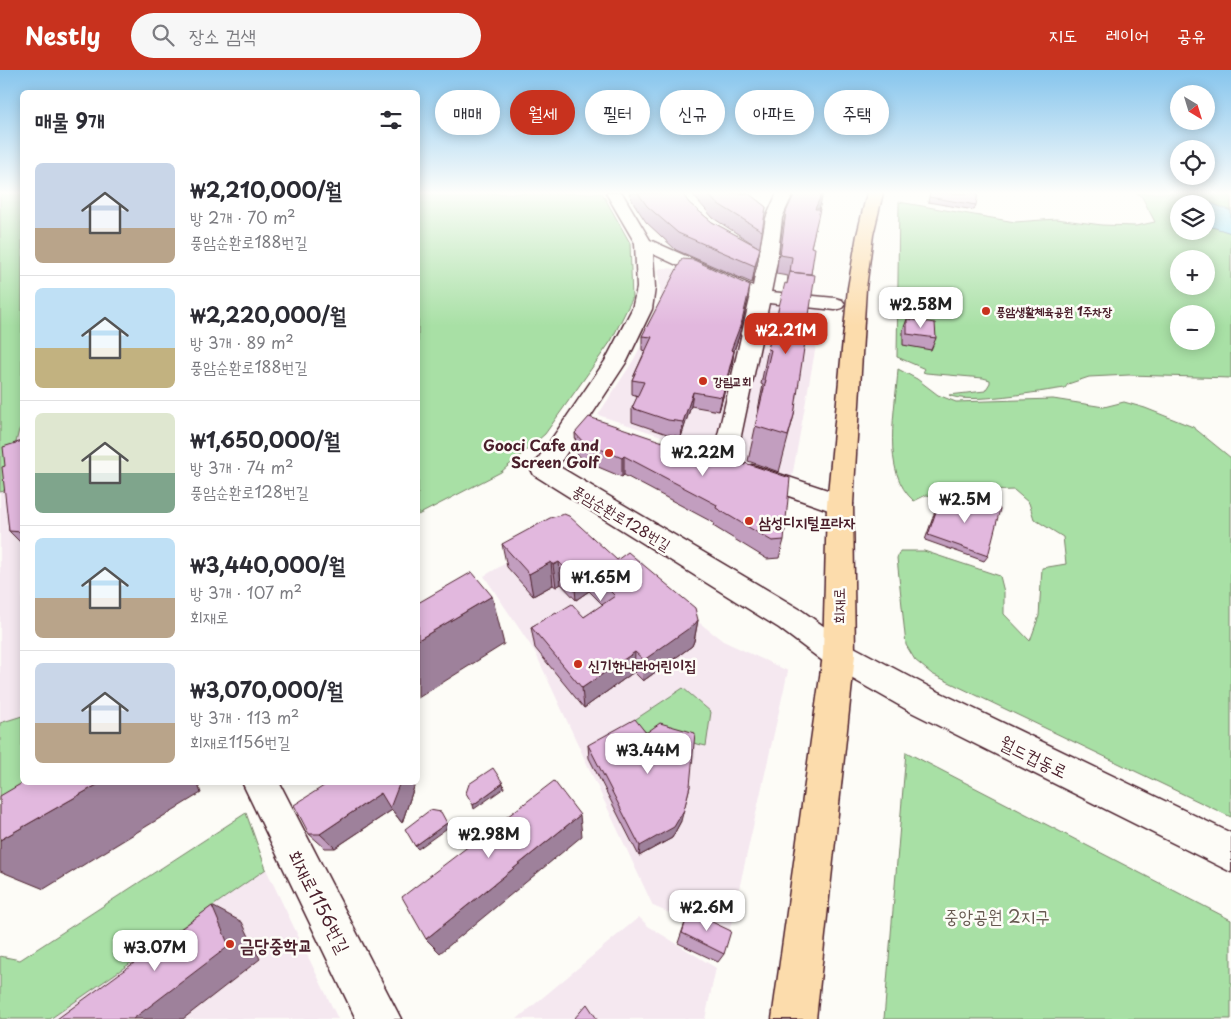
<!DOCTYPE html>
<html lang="ko">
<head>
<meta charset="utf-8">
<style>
	body { margin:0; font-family:"Playpen Sans","Poor Story",sans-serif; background:#f7f7f7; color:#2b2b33; height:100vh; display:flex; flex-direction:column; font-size:19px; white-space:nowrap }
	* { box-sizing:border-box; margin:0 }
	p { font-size:16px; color:#7c7c81 }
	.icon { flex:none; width:28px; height:28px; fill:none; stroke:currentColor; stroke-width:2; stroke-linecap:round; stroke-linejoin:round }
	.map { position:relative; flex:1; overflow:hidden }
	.details { position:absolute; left:20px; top:20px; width:400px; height:695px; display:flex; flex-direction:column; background:#fff; border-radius:8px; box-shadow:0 2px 12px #0003 }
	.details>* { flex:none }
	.guide { position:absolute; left:435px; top:20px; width:475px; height:45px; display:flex; gap:10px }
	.needle { width:32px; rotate:142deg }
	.controls { position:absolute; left:1170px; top:15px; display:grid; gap:10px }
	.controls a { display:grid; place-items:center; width:45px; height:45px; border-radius:50%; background:#fff; box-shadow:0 2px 12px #0003; font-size:25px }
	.price { position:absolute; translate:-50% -42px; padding:0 11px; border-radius:10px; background:#fff; color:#222; font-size:16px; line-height:32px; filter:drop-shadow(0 1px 2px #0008) }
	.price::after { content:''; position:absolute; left:50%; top:30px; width:15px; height:11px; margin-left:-8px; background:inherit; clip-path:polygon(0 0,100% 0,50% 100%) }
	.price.on { background:#c8321e; color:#fff }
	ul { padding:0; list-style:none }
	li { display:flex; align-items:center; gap:15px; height:125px; padding:0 15px }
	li+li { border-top:1px solid #e1e1e2 }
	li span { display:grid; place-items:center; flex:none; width:140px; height:100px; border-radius:8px; color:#555 }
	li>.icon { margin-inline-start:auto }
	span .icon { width:60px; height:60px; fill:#fffc; stroke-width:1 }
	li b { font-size:21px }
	h2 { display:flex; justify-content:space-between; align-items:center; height:60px; padding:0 15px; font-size:21px }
	.tag { padding:0 18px; border-radius:22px; background:#fff; box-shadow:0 2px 12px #0003; font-size:18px; line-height:45px }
	.tag.on { background:#c8321e; color:#fff }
	header { display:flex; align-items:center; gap:30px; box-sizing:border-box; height:70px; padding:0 25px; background:#c8321e; color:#fff }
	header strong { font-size:24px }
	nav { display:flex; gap:28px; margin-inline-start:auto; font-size:18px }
	.search { width:350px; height:45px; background:#f7f7f7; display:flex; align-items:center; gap:12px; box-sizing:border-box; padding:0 18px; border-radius:28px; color:#7c7c81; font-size:19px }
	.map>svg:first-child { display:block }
	.built { fill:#f5e8f0 }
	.green { fill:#a8e0a5; stroke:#798068; fill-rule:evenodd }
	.water { fill:#94def5; stroke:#7692a4 }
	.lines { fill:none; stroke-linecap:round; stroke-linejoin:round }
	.minor-casing { stroke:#4a1f2b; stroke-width:3 }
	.major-casing { stroke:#4a1f2b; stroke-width:3 }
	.minor { fill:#fdfcf7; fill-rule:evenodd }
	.major { fill:#fcdcac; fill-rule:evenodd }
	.wall { fill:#c29ebf; stroke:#4a1f2b }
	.shaded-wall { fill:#9e819b; stroke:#4a1f2b }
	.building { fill:#e2b8de; stroke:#4a1f2b }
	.poi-dot { fill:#c8321e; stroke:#fdfcf7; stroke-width:2 }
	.labels { text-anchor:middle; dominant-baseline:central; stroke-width:5; stroke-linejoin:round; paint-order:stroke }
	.far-poi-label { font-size:12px; font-weight:bold; fill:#4a1f2b; stroke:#fdfcf7; text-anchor:start }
	.poi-label { font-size:15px; font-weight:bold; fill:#4a1f2b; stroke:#fdfcf7; text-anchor:start }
	.street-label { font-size:15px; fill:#4a1f2b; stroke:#fdfcf7 }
	.near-street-label { font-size:18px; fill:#4a1f2b; stroke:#fdfcf7 }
	.near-park-label { font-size:18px; fill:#665950; stroke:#fdfcf7 }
	.near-poi-label { font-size:18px; font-weight:bold; fill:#4a1f2b; stroke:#fdfcf7; text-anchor:start }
</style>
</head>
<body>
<header>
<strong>Nestly</strong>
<div class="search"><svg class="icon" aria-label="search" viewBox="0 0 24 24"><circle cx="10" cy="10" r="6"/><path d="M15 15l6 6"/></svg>장소 검색</div>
<nav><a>지도</a><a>레이어</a><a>공유</a></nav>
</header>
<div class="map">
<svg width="1231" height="949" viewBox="0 0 1231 949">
	<rect width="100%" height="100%" fill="#fdfcf7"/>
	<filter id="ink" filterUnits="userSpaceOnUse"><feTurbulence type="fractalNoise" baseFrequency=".02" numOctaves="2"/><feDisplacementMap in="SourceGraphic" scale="10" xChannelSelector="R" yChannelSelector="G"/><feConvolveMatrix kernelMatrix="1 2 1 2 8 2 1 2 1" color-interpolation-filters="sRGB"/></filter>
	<g filter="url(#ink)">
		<path class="built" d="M661,198L690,199L751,228L728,329L713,380L707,381L598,345L633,291L652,254L661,227L658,200Z
			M767,230L823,237L792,407L731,392Z
			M22,356V646L0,653V422L4,420L19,360Z
			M560,461L584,464L723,571L788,601L728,868L653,836L535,582L484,506Z
			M266,799L338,949H50Z
			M639,847L648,856L716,898L705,949H517Z"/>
		<path class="green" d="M0,123H22V356L19,360L4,421L0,422Z
			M418,123H602L630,173L632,229L611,271L545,364L501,402L418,445Z
			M1137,123H1231V308L1129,305L1089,307L1068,314L1065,318C1042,321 966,335 949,325L985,321L990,313V310L983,308L926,303L923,302L925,299L897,287L899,132L1015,152L1056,149L1102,155L1136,156L1155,152L1142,127ZM1179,134H1206V161H1179ZM1179,189H1206V216H1179ZM1179,244H1206V271H1179Z
			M898,299L917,309L938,325L956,332L1053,329L1104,337L1124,332L1145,338L1193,357L1231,388V747L932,604L915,590L906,575L897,488L900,481H924L1000,506L1004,522V544L1030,571L1039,546L1042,498L1066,494L1063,467L1034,449L1029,433L1014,420L982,421L957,429L926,425L914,431C880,402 896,338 898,299Z
			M683,618L711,642L706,676L646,662L633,651Z
			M22,646V712L73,713L0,779V653Z
			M906,682L1231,850V949H884Z
			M246,743L266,799L50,949H0V886L20,890Z"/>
		<path class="water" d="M1201,129L1231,141V163L1206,155V134H1194L1196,130Z"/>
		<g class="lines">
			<defs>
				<path id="minor" d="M606,123H622L650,170L753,216L766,148L777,123H793L782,148L777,192L771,222L835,228L842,230L845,234L842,238L835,240L769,233L735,394L732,400L723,403L683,389L680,383L683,377L692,375L714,382L750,229L653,184L655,218L652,239L627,291L558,396L801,540L850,575L935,620L1231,763V802L911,642L828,595L779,558L534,405L531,399L605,291L632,239L637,218L635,173Z
					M752,395L849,427L853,434L849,441L840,444L743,410L739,404L743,398Z
					M242,712H279L401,949H356Z"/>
				<path id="major" d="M867,123H883L873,165L866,218L853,434L855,585L816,949H772L823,585L827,434L848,218L857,165Z"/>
			</defs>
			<use href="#minor" class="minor-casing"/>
			<use href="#major" class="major-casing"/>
			<use href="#minor" class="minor"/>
			<use href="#major" class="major"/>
		</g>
		<path class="wall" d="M629,123H682L689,133L712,152L758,177L713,148L691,123H748L766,137L757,195L752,213L676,180L646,152L633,132Z
			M795,123H823L819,139L811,177V205L794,345L779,402L748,391L758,345H757L763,315L761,314L768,279L787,214L788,206L776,204L782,160L786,142Z
			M930,123L976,135L974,140L928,132Z
			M748,230L739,266L734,281L732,295L719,341L691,336L681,367L667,364L632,352V338L638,326L632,324V310L645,281L642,280V266Z
			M907,249L936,268L931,280L903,275V260Z
			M575,363L684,380L784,470L779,488L767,489L713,456L714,453L624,405L622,407L584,391L576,382Z
			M22,371V474L9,461L5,396Z
			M942,424L970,434L973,429L988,486L984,491L925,470L939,430Z
			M502,474L617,490L698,550L694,571L692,576L643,611L634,602L584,638L535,578L531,557L557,543L584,547L603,535L589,521L576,530L561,514L556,517L553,515L533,526L507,497Z
			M588,675L681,751L672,768L639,786L589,688Z
			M415,714L402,753L392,740L335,778H325L309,764Z
			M689,841L724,884L718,892L678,873Z"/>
		<path class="shaded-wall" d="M817,123H823L819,140L811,157Z
			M760,178L757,195L752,213L755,196Z
			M750,216L748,230L739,266L729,295L731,280Z
			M734,281L732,295L719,341L722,327Z
			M693,322L691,336L681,367L683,352Z
			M624,386V405L622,407V388Z
			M551,492L553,515L533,526L529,504Z
			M559,492L561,514L556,517L553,495Z
			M588,499L589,521L576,530L574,508Z
			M492,526L504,574L418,628V570Z
			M698,550L694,571L692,576L643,611L644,590Z
			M635,582L634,602L584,638L582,618Z
			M102,712H197L201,723L44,819L0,801V770Z
			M400,712H414L415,714L402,753L392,740L335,778L320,764L381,723Z
			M503,713L504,718L474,739L473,735Z
			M690,716L681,751L672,768L639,786L640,776Z
			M580,745L582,766L440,883L426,869Z
			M447,753L450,756L418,779L415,776Z
			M212,836L242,852L260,889L183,949H133Z"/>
		<path class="building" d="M638,123H682L689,133L712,152L760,178L755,196L678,163L647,136Z
			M707,123H748L766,137L762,161L715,132Z
			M795,123H822L815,139H820L811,177L815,178L811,204L790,202L792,187L780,185L786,142Z
			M930,123H978L976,135L929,127Z
			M682,189L694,190L750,216L742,251L731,280L734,281L722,327L693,322L683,352L668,350L632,338L644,312L632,310L652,267L642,266Z
			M790,202L815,205L794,345L788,366L755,356L766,310H764L771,280L768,279L785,213L787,214Z
			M907,249L935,253L936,268L907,264Z
			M589,347L684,379L683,380L745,395V393L790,408L784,470L772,471L716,438L717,435L624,386L622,388L583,372L575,363Z
			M22,371V462L9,461L2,397L5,396L3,377Z
			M942,424L971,434L973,429L1000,439L988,486L928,465Z
			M564,444L569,446L617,490L628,482L695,538L698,550L695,554L644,590L635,582L582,618L531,557L556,542L557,543L572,534L584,547L615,526L588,499L574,508L559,492L553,495L551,492L529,504L502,474L550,448Z
			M472,502L492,526L418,570V533Z
			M635,649L646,663L660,653L695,663L690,716L684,740L674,757L640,776L588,675Z
			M493,698L503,713L473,735L466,723L469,714Z
			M554,711L580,745L426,869L402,827Z
			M24,712H102L0,770V726Z
			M330,712H400L390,738L381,723L320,764H309L294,735Z
			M430,740L441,742L447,753L415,776L405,759Z
			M212,836L229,876L133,949H57Z
			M689,841L731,861L724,884L682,863Z
			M587,934L597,949H574Z"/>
	</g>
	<linearGradient id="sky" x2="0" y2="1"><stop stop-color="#86c5ed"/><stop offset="0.48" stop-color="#fefefb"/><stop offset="1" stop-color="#fefefb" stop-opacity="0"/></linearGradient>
	<rect width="1231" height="256" fill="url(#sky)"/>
	<g class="poi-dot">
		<circle cx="986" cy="241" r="5"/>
		<circle cx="703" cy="311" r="5"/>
		<circle cx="609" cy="383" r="5"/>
		<circle cx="749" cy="451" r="5"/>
		<circle cx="578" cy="594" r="5"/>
		<circle cx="230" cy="874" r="5"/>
	</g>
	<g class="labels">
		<g class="far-poi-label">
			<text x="996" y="241">풍암생활체육공원 1주차장</text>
			<text x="713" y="311">강림교회</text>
		</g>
		<g class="poi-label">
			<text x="599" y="374" text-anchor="end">Gooci Cafe and<tspan x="599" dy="17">Screen Golf</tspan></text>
			<text x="759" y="451">삼성디지털프라자</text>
			<text x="588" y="594">신기한나라어린이집</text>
		</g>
		<g class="street-label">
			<text transform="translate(622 447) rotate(31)">풍암순환로128번길</text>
			<text transform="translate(838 536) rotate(-91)">회재로</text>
		</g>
		<g class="near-street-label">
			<text transform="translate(1034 686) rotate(26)">월드컵동로</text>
			<text transform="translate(320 831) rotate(63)">회재로1156번길</text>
		</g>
		<g class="near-park-label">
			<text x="997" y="845">중앙공원 2지구</text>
		</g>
		<g class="near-poi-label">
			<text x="240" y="874">금당중학교</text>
		</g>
	</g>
</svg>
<div class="controls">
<a><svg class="needle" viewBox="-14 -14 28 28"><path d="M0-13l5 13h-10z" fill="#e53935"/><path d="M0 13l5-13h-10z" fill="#7c7c81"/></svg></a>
<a><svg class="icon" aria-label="locate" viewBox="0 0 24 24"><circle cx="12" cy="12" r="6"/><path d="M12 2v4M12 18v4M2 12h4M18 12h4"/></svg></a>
<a><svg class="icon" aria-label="layers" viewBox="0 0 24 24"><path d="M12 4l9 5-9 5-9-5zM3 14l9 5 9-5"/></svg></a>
<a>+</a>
<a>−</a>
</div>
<b class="price" style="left:921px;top:259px">₩2.58M</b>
<b class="price on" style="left:786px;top:285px">₩2.21M</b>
<b class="price" style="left:703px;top:407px">₩2.22M</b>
<b class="price" style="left:965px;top:454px">₩2.5M</b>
<b class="price" style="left:601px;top:532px">₩1.65M</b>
<b class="price" style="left:648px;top:705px">₩3.44M</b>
<b class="price" style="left:489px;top:789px">₩2.98M</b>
<b class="price" style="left:707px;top:862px">₩2.6M</b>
<b class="price" style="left:155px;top:902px">₩3.07M</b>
<div class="guide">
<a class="tag">매매</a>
<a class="tag on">월세</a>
<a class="tag">필터</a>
<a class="tag">신규</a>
<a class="tag">아파트</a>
<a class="tag">주택</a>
</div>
<section class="details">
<h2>매물 9개<svg class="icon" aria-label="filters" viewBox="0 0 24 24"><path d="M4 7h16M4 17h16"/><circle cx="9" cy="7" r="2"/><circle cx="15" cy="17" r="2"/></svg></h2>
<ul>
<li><span style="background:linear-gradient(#c9d6e8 65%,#b9a48a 0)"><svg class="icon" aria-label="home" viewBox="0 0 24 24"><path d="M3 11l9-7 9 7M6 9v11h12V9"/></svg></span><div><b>₩2,210,000/월</b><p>방 2개 · 70 m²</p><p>풍암순환로188번길</p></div></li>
<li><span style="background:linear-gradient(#bfe0f5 60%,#c2b280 0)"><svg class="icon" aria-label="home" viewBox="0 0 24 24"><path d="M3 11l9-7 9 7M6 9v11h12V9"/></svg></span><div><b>₩2,220,000/월</b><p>방 3개 · 89 m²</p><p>풍암순환로188번길</p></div></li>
<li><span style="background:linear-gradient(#dfe7d0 60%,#7fa58c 0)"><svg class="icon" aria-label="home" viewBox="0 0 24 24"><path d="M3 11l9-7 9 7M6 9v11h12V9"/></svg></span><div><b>₩1,650,000/월</b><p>방 3개 · 74 m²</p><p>풍암순환로128번길</p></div></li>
<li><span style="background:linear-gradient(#bfe0f5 60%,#b9a48a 0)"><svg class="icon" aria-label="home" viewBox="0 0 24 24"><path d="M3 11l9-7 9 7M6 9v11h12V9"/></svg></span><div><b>₩3,440,000/월</b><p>방 3개 · 107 m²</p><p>회재로</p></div></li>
<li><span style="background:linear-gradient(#c9d6e8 60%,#b9a48a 0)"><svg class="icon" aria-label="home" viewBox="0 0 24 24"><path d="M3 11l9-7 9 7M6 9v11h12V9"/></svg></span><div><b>₩3,070,000/월</b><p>방 3개 · 113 m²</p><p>회재로1156번길</p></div></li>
</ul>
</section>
</div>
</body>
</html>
